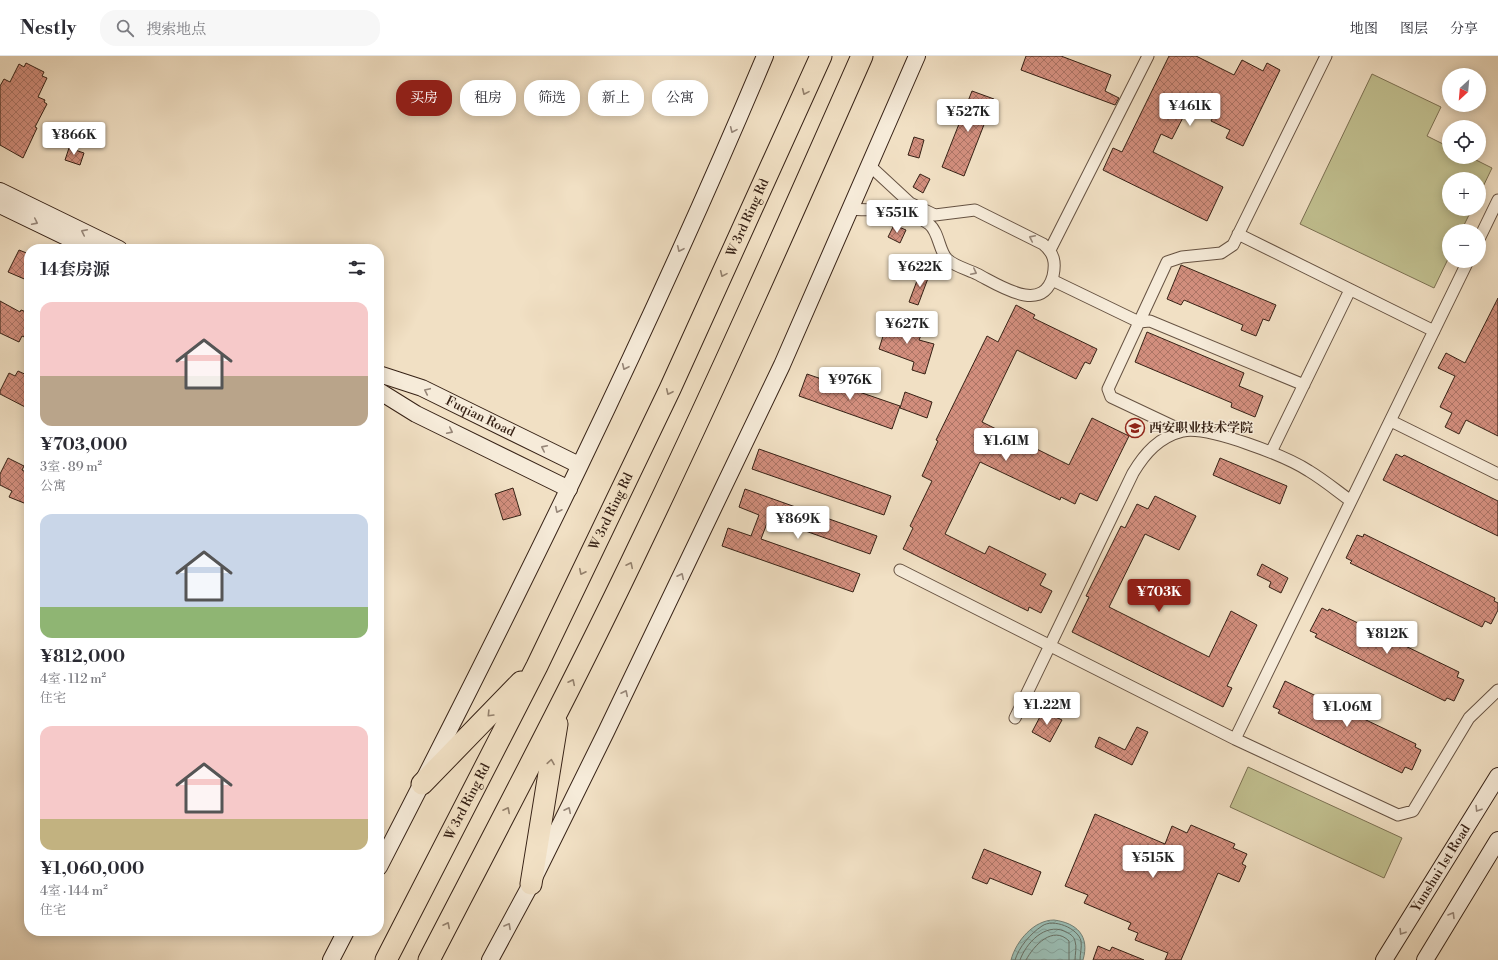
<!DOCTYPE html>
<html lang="zh">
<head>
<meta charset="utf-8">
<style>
	body { margin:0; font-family:"Libre Bodoni","Noto Serif SC",serif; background:#f7f7f7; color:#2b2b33; height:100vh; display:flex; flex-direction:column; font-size:15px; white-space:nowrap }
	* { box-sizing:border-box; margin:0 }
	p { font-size:13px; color:#7c7c81 }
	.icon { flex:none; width:22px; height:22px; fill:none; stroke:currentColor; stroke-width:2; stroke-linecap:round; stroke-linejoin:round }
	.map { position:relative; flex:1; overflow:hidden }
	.details { position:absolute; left:24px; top:188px; width:360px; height:692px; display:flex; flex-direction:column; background:#fff; border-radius:16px; box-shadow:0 2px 10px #0003 }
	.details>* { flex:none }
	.hud { position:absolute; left:396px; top:24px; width:380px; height:36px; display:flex; gap:8px }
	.needle { width:26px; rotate:206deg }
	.buttons { position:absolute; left:1442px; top:12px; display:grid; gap:8px }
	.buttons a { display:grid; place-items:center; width:44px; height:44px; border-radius:50%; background:#fff; box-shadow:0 2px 10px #0003; font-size:20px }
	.price { position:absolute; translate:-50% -34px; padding:0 9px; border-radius:4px; background:#fff; color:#222; font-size:13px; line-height:26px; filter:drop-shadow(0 1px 2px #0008) }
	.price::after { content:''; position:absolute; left:50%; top:24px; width:12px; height:9px; margin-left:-6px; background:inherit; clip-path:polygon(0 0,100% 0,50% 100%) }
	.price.current { background:#8f2418; color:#fff }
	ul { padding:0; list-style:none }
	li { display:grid; align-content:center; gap:8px; height:212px; padding:0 16px }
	li span { display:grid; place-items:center; height:124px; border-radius:12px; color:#555 }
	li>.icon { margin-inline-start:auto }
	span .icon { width:72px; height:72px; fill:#fffc; stroke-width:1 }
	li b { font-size:17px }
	h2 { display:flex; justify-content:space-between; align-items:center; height:48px; padding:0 16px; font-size:17px }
	.chip { padding:0 14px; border-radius:16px; background:#fff; box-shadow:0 2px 10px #0003; font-size:14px; line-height:36px }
	.chip.current { background:#8f2418; color:#fff }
	header { display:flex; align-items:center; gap:24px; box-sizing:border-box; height:56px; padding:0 20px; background:#fff; border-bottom:1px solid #e1e1e2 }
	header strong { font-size:19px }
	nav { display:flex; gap:22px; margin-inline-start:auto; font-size:14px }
	.search { width:280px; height:36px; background:#f7f7f7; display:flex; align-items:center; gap:10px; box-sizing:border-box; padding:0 14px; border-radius:16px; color:#7c7c81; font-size:15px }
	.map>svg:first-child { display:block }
	.green { fill:#c1c090; stroke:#7c7153 }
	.water { fill:url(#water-waves); stroke:#737f74 }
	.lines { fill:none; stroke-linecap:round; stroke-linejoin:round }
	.shore { stroke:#697064; stroke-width:1 }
	.building { fill:url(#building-cross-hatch); stroke:#372216 }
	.street-casing { stroke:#665242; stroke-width:13 }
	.secondary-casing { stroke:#372216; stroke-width:18 }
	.highway-casing { stroke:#372216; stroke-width:23 }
	.street { stroke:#f6ebd9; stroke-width:11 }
	.secondary { stroke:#f6ebd9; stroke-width:16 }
	.highway { stroke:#f1e0c4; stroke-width:21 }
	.oneway { stroke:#94816d }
	.oneway2 { stroke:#968678 }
	.labels { text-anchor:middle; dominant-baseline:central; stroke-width:3; stroke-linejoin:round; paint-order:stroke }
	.street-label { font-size:13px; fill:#372216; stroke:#f6ebd9 }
	.poi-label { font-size:13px; font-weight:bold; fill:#372216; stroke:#f6ebd9; text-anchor:start }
</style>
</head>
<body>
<header>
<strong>Nestly</strong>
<div class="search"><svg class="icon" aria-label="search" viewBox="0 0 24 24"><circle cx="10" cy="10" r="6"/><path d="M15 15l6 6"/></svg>搜索地点</div>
<nav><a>地图</a><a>图层</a><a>分享</a></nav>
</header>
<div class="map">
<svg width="1498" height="904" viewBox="0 0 1498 904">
	<defs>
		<pattern id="water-waves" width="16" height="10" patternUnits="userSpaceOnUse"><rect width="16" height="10" fill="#9bbdb3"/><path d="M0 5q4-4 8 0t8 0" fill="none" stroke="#86a299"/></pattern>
		<pattern id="building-cross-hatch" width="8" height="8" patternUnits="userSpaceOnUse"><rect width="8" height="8" fill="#d28e7d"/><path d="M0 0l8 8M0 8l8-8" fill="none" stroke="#ab7465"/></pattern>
	</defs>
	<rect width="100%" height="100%" fill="#f1e0c4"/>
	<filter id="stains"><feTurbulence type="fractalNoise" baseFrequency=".005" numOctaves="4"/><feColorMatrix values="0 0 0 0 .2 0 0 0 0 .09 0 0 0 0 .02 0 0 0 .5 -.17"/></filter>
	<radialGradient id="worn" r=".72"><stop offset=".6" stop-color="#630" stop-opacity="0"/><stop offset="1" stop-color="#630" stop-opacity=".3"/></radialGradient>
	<path class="green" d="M1372,18L1441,51L1427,80L1449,91V101H1470L1492,112L1479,139V123H1449V153H1472L1461,175H1449V201L1434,232L1300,168Z
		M1248,711L1402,782L1384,822L1230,751Z"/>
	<path class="water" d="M1054,864C1077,867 1090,880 1083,904H1011C1016,885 1034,864 1054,864Z"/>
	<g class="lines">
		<path class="shore" d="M1015,904C1019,891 1030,878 1042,870C1053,862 1078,872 1081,885C1082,891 1080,898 1080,904
			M1020,904C1026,887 1045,867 1064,875C1069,877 1074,880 1075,885C1077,891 1075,898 1075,904
			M1026,904C1034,889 1053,869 1069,885V904"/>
	</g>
	<path class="building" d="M1026,0H1061L1111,19L1105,35L1119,42L1115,49L1021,14Z
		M1169,0H1196L1234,19L1242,4L1263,15L1267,7L1280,14L1243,90L1226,82L1230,74L1211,65L1218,52L1194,40L1172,83L1161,78L1153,96L1223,131L1207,165L1103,114L1113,92L1122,96Z
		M26,7L44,16L42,20L47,22L38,41L45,44L44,46L47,48L35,71L37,72L23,102L0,89V30L4,23L10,26L19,8L24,11Z
		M972,35L994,43L964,120L942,111Z
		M914,81L924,84L919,102L908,99Z
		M69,92L84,97L80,109L65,104Z
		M920,118L930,123L923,137L913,131Z
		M894,169L906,174L900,187L888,181Z
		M19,194L29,198V225L8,216Z
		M1181,209L1276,249L1269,265L1263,263L1256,280L1241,274L1243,269L1184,244L1181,249L1167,243Z
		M921,214L930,217L918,249L909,246Z
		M1498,242V380L1466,364L1459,378L1445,371L1452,357L1440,351L1455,320L1438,312L1446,297L1465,307Z
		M0,245L20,256L21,254L29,257V283L22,280L19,286L0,277Z
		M1016,249L1035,259L1033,262L1097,293L1090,308L1085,306L1076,323L1017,294L982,366L1069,409L1092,362L1129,380L1097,445L1080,437L1075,448L1061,441L1060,444L980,406L945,478L985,498L989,490L1046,518L1040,529L1052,535L1041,557L1029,551L1028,555L903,493L913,472L910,470L932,425L922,420L938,385L936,384L987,280L998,286Z
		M888,264L923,275L919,284L934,288L925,318L912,314L914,306L879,293Z
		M1147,276L1244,317L1239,330L1263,340L1255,361L1231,351L1232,347L1135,306Z
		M18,315L29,320V353L0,338V335L9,317L15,320Z
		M807,318L900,350L892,373L799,340Z
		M905,336L932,346L927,362L900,352Z
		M759,393L891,440L884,459L752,413Z
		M1396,398L1402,401L1404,399L1498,445V480L1383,424Z
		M8,402L24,410L22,414L29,418V449L9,441L12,435L0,429V418Z
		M1220,402L1287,430L1280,448L1213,419Z
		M513,432L521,459L503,464L495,438Z
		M745,433L877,480L870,498L769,462L761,483L860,518L853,536L722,490L728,472L751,480L759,459L739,451Z
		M1155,440L1196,460L1179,494L1145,478L1109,551L1209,601L1231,555L1257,569L1227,630L1232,632L1223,651L1072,576L1089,541L1086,540L1121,470L1125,472L1137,448L1148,453Z
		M1364,478L1495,542L1494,545L1498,547V554L1491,568L1485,565L1482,571L1350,507L1352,505L1346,502L1357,479L1363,481Z
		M1262,508L1288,522L1281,537L1269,531L1271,526L1257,519Z
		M1322,552L1328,555L1329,553L1459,616L1457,621L1464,624L1454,645L1447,642L1445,645L1315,581L1317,578L1310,575Z
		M1285,625L1416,688L1415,691L1421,694L1412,714L1405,711L1402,717L1278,657L1280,654L1273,651Z
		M1043,655L1062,664L1050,686L1032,676Z
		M1137,671L1148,676L1132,709L1095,691L1099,681L1125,694Z
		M1095,758L1165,788L1172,770L1187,777L1191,769L1235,788L1233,792L1247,798L1242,808L1246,810L1239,826L1218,817L1181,904H1165L1168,897L1135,884L1138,877L1128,873L1131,867L1084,847L1088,839L1065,830Z
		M984,793L1041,816L1032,839L990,822L987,828L972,822Z
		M1098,890L1110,895L1112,891L1144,904H1093Z"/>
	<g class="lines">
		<defs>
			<path id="street" d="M850,153C876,155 907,152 929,168C939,176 939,195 947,203C954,210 969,214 977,218C999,229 1042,259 1053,220C1056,206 1054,197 1043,188L975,154L935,159L910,147L869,109
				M1238,178L1434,275
				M1479,183L1498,144
				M1050,194L1148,0
				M1052,224L1139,266L1150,265L1304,329
				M1391,365L1498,418
				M1183,375L1111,341L1108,333L1167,206L1182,201L1221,197L1233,189L1326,0
				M1271,396L1350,234
				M900,514L1235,683L1398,759L1413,755L1469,662L1498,634
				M1015,662L1133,417C1145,397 1159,381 1183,375C1209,370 1286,400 1309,415C1324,424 1337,435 1351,445
				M1235,683L1468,205"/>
			<g id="secondary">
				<path d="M0,135L119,193"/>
				<path d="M0,149L91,193"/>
				<path id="s1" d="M379,318L422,332L579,409"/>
				<path d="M379,335L416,358L569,433"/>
				<path d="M379,811C516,545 649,276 765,0"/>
				<path d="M331,904L346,875"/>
				<path d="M490,904L531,828L606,676L782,309L917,0"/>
				<path id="s2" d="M1384,904L1498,720"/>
				<path d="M1425,904L1498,784"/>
			</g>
			<g id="highway">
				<path d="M422,728L521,626"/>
				<path d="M531,828L557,668"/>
				<path id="s3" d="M386,904L537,610L670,333L821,0"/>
				<path d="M429,904C501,765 574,627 641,486C718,326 790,163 862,0"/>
			</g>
		</defs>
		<use href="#street" class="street-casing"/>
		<use href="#secondary" class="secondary-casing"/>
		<use href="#highway" class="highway-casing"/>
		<use href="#street" class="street"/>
		<use href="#secondary" class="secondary"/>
		<use href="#highway" class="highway"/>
	</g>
	<defs><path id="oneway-chevron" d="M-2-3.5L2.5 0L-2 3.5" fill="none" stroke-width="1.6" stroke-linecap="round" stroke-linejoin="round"/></defs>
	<g class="oneway">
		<use href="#oneway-chevron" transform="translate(805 36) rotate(114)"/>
		<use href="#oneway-chevron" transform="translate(723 218) rotate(114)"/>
		<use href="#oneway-chevron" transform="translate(669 336) rotate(115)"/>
		<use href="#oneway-chevron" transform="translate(630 509) rotate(-64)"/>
		<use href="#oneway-chevron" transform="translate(582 516) rotate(116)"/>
		<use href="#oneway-chevron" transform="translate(572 626) rotate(-64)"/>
		<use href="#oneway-chevron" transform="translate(490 658) rotate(134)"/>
		<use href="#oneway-chevron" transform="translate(551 706) rotate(-81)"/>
		<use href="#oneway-chevron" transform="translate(507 754) rotate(-63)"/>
		<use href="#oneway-chevron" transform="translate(447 869) rotate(-63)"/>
	</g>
	<g class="oneway2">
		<use href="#oneway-chevron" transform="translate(733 74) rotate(114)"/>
		<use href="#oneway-chevron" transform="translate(35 166) rotate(26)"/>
		<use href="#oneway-chevron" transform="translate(84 176) rotate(-154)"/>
		<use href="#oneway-chevron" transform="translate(1032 182) rotate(-154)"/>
		<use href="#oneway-chevron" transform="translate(680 193) rotate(115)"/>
		<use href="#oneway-chevron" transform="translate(974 216) rotate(27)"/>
		<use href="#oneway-chevron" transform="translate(625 311) rotate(115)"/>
		<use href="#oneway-chevron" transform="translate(427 335) rotate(-155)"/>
		<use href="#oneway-chevron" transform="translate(450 375) rotate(26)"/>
		<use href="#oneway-chevron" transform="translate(544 392) rotate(-154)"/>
		<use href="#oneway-chevron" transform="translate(558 454) rotate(116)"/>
		<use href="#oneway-chevron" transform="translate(681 520) rotate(-64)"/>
		<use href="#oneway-chevron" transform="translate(625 637) rotate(-64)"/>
		<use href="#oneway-chevron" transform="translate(1478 753) rotate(122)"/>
		<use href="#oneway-chevron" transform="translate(568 754) rotate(-64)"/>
		<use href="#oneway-chevron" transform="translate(1452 859) rotate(-59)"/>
		<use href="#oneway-chevron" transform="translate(508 870) rotate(-61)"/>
		<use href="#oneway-chevron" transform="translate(1402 876) rotate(122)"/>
	</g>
	<defs>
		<symbol id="university-ring" viewBox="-11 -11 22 22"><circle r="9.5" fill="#f6ebd9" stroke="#8f2418" stroke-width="1.5"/><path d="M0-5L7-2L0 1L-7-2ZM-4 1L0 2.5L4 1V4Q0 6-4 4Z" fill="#8f2418"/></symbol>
	</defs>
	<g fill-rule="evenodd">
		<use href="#university-ring" x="1124" y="361" width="22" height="22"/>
	</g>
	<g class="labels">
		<g class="street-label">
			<text stroke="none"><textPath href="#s3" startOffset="826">W 3rd Ring Rd</textPath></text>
			<text stroke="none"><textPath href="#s1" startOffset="110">Fuqian Road</textPath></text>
			<text stroke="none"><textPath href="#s3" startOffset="502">W 3rd Ring Rd</textPath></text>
			<text stroke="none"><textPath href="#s3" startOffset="178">W 3rd Ring Rd</textPath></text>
			<text stroke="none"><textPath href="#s2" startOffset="108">Yunshui 1st Road</textPath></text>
		</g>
		<g class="poi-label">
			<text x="1149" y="372">西安职业技术学院</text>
		</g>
	</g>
	<rect width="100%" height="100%" filter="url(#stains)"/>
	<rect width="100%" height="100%" fill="url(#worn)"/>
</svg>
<div class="buttons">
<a><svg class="needle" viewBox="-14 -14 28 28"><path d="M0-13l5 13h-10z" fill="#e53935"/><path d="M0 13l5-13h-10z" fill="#7c7c81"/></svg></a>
<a><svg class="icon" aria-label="locate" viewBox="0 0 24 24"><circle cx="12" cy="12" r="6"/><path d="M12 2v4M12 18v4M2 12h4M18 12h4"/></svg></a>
<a>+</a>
<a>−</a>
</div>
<b class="price" style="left:1190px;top:71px">¥461K</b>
<b class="price" style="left:968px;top:77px">¥527K</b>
<b class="price" style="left:74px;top:100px">¥866K</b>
<b class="price" style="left:897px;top:178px">¥551K</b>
<b class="price" style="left:920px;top:232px">¥622K</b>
<b class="price" style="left:907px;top:289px">¥627K</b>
<b class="price" style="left:850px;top:345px">¥976K</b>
<b class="price" style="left:1006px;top:406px">¥1.61M</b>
<b class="price" style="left:798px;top:484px">¥869K</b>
<b class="price current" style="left:1159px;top:557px">¥703K</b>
<b class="price" style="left:1387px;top:599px">¥812K</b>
<b class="price" style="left:1047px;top:670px">¥1.22M</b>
<b class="price" style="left:1347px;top:672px">¥1.06M</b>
<b class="price" style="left:1153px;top:823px">¥515K</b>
<div class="hud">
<a class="chip current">买房</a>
<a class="chip">租房</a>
<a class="chip">筛选</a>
<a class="chip">新上</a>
<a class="chip">公寓</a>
</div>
<section class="details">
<h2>14套房源<svg class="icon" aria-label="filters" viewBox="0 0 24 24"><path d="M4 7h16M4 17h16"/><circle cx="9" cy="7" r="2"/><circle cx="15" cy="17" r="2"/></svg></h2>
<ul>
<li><span style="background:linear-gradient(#f6c9c9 60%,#b9a48a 0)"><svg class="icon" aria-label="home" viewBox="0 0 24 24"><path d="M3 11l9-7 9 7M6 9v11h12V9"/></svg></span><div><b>¥703,000</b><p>3室 · 89 m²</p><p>公寓</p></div></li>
<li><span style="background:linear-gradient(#c9d6e8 75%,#8fb573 0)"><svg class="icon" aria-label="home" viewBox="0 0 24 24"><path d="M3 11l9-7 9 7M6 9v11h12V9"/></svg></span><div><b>¥812,000</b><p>4室 · 112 m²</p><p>住宅</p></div></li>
<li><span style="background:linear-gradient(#f6c9c9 75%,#c2b280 0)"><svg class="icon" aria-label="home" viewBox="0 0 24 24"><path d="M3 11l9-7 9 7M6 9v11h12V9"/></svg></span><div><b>¥1,060,000</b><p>4室 · 144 m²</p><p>住宅</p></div></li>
</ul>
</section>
</div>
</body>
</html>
